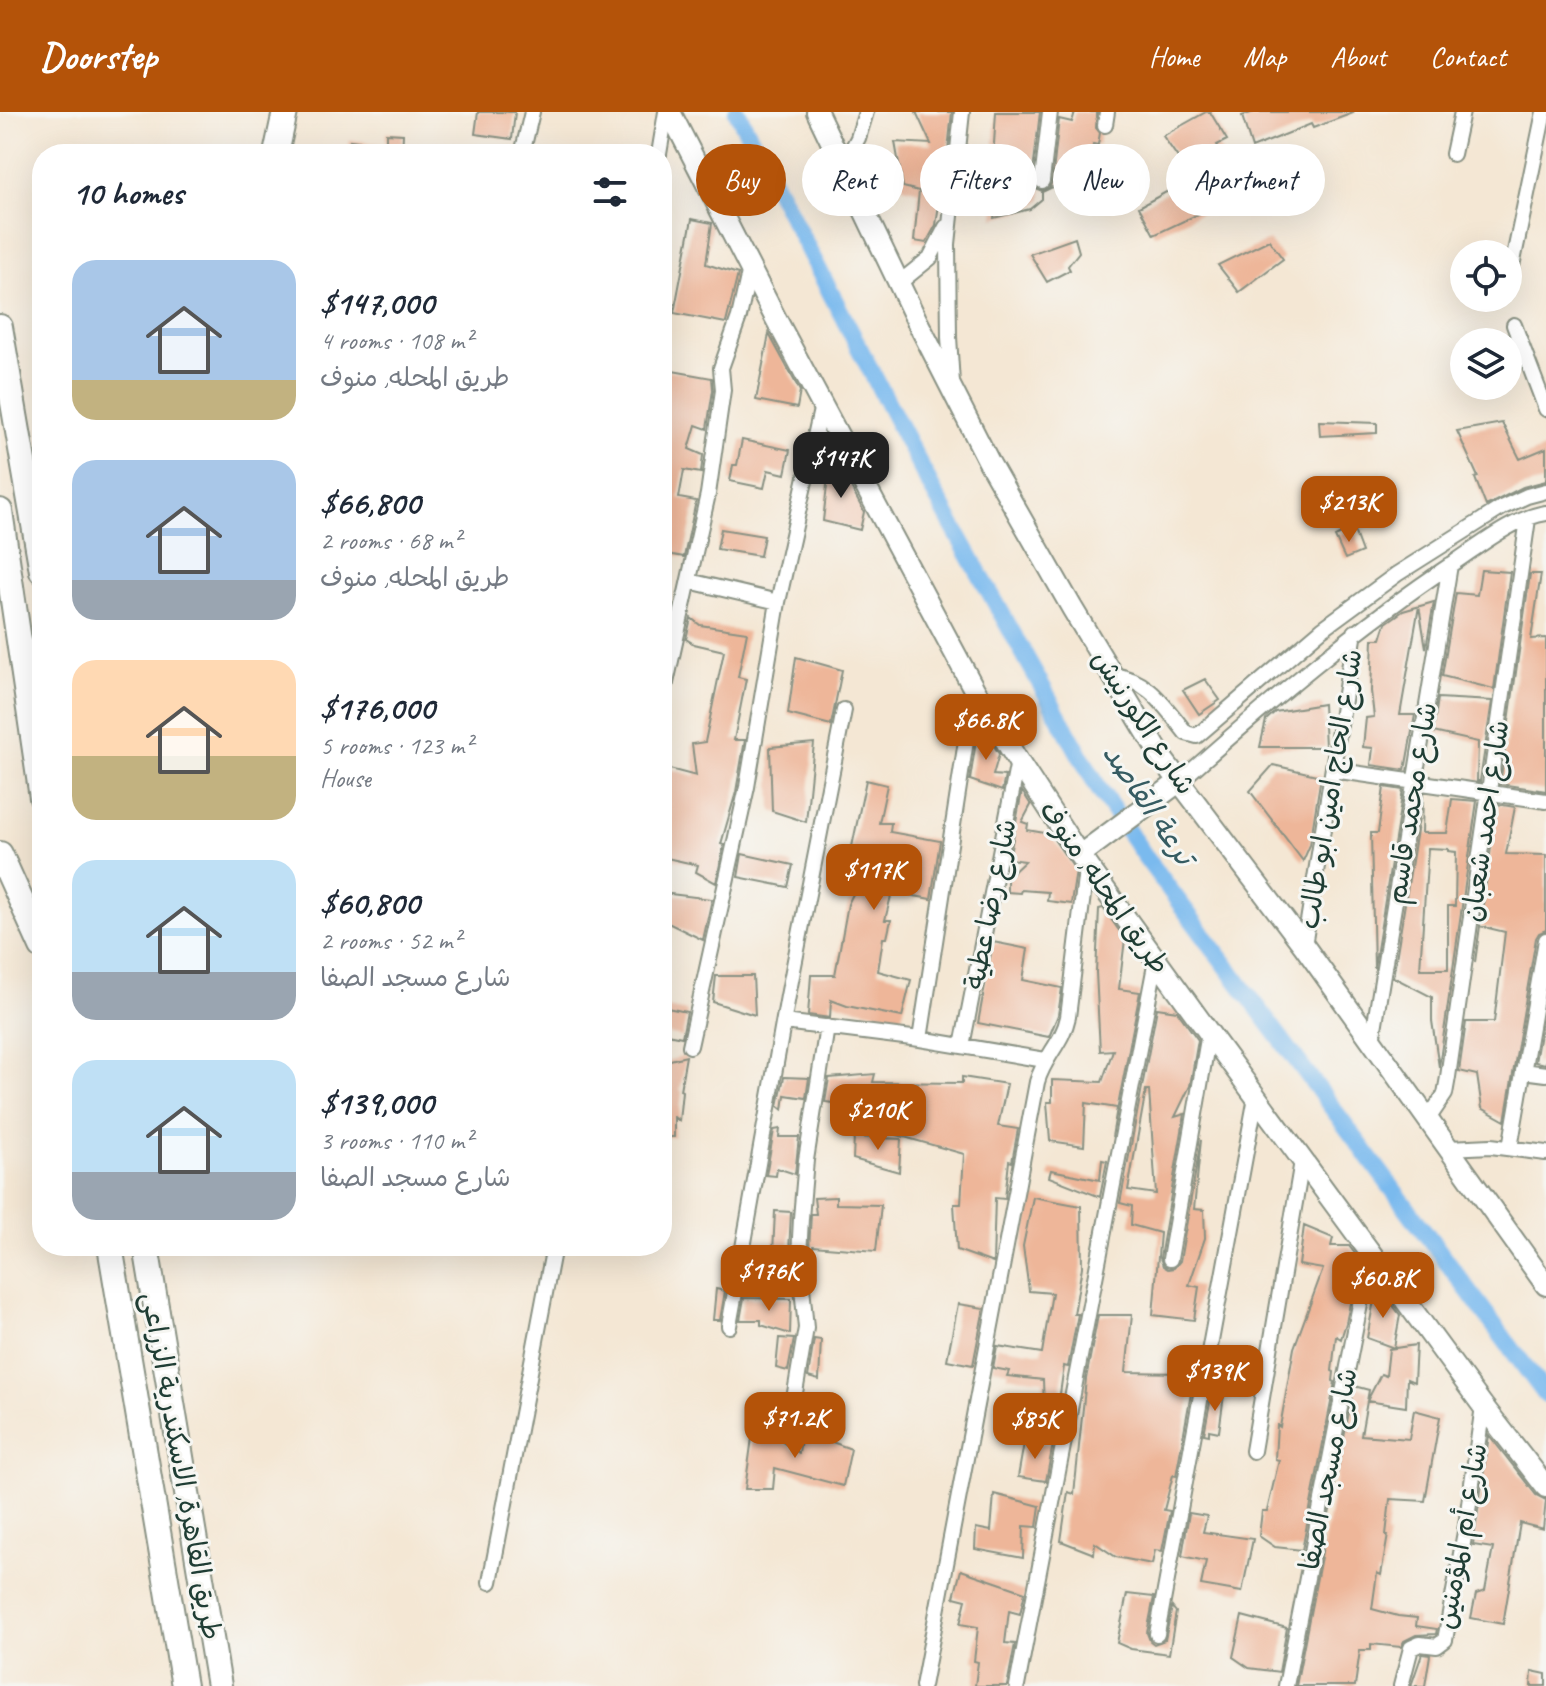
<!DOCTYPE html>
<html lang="en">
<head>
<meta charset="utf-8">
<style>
	body { margin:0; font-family:Caveat,"Playpen Sans Arabic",sans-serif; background:#f6f6f7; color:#1f2937; height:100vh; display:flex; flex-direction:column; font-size:30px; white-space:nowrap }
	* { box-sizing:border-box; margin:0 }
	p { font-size:26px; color:#747a83 }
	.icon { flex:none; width:44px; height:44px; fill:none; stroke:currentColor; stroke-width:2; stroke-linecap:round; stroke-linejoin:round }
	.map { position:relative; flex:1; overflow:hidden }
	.sheet { position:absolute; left:32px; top:32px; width:640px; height:1112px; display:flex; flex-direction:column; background:#fff; border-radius:32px; box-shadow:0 8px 32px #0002 }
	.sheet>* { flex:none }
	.guide { position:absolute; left:696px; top:32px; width:730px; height:72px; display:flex; gap:16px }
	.buttons { position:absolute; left:1450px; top:128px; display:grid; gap:16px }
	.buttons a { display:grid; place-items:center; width:72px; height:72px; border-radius:50%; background:#fff; box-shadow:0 8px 32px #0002; font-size:40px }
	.price { position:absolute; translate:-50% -68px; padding:0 18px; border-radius:16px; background:#b45309; color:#fff; font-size:26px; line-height:52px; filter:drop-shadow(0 2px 4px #0008) }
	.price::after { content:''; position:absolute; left:50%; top:48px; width:24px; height:18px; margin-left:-12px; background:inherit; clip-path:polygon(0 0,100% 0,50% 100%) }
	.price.active { background:#222; color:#fff }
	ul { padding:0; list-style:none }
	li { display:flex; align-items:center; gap:24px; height:200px; padding:0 40px }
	li span { display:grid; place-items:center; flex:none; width:224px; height:160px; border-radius:24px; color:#555 }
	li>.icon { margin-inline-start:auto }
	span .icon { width:96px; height:96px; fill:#fffc; stroke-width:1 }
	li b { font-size:34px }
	h2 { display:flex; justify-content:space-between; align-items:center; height:96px; padding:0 40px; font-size:34px }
	.tag { padding:0 28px; border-radius:36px; background:#fff; box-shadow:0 8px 32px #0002; font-size:28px; line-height:72px }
	.tag.active { background:#b45309; color:#fff }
	header { display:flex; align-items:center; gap:48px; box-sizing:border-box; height:112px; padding:0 40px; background:#b45309; color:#fff }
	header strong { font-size:38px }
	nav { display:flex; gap:44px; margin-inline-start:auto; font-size:28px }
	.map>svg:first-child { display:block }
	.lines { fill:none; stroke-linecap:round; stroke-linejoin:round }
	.canal { stroke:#7abaee; stroke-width:18 }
	.building { fill:#eeb699; fill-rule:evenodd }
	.minor-casing { stroke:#8a9284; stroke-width:18 }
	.secondary-casing { stroke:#8a9284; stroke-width:24 }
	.trunk-casing { stroke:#8a9284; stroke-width:28 }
	.minor { stroke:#fff; stroke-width:14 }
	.secondary { stroke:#fff; stroke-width:20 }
	.trunk { stroke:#fff; stroke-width:24 }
	.labels { text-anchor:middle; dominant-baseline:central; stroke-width:6; stroke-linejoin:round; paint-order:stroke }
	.street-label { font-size:28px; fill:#1f3d34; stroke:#f6f6f2 }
	.water-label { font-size:30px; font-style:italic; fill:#365c62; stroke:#f6f6f2 }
</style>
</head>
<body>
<header>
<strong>Doorstep</strong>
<nav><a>Home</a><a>Map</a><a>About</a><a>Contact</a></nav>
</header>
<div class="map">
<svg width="1546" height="1574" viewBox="0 0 1546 1574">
	<rect width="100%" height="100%" fill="#f6f6f2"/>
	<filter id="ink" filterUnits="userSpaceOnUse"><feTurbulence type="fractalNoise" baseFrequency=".0125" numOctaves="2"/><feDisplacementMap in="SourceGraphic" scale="16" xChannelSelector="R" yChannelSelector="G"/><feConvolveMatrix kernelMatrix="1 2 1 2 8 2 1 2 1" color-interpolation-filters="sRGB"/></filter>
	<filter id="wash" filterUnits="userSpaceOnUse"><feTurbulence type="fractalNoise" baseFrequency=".006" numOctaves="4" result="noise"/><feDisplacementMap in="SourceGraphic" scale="32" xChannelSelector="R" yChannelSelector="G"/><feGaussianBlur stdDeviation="1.8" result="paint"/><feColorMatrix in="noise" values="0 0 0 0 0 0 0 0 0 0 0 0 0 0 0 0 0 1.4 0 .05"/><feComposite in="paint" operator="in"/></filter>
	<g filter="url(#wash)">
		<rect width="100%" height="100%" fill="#f4e7d4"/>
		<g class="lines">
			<path class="canal" d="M737,0L929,371L1099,677L1144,743L1546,1283"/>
		</g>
		<g id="blocks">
			<path class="building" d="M478,0H515L512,27L475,22Z
				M916,0H952L944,77L941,78L936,113L926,131L914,129L919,79L903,75L895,30L931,32Z
				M996,0H1040L1032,68L1035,76L1042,79L1049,76L1052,70L1059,7L1072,10L1075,0H1097L1096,16L1100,21L1098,33L1093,32L1091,57L1042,80V87L1030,97L994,106L998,67L992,64Z
				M1206,0H1210L1227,28L1217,33L1245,80L1154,123L1139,95L1192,66L1163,24Z
				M1254,0H1352L1353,1L1313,16L1311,12L1252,36L1242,4Z
				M386,21L403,22L402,42H348L350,28L386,33Z
				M692,107L712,111L706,152L738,162L726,211L674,201Z
				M1075,126L1079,140L1068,154L1070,158L1047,170L1030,142Z
				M1269,128L1283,147L1239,180L1218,153Z
				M769,222L800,279L797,296L756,288Z
				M667,258L712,266L713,278L707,317L696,313L689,337L703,343L701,361L684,358L679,386L696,389L684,445L662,441V284Z
				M1319,309L1377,311V321L1320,324Z
				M1502,311L1520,347L1546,336V369L1523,375L1486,394L1475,366L1478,365L1457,319Z
				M742,328L790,338L785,362L768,358L764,376L730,369L733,353H737Z
				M831,338L864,400L860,418L823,409Z
				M1353,416L1362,440L1345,447L1335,425Z
				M721,417L764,424L760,444L717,437Z
				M1481,458L1510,460L1494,577L1442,564L1456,481L1477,483Z
				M1530,462H1541L1531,527L1546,526V679L1500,672Z
				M1434,490L1426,536L1419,494L1400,603H1415L1405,658L1371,653L1373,636L1363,635L1366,606L1374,605L1371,579L1373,527H1381L1386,511L1403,499Z
				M691,506L700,513L747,520L738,565L746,567L734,628H745L736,680L721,732L724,733L716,771L696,760L698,753L662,745V655L696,664L692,632L705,630L724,539L694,532L686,527Z
				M796,545L842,558L831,613L788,602Z
				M1205,567L1220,588L1199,602L1183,578Z
				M1438,586L1492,589L1480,669H1477L1478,630L1433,620Z
				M1323,592L1325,635H1260L1266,608L1275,600Z
				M979,610L999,642L993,663L1005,664L1002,679L970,668Z
				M814,631L806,710L772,699L770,635Z
				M1273,653L1321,664L1310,733L1303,749L1250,679Z
				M866,668L887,673L879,711H891L890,720L940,729L931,787L892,780L885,808H891L887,826H883L878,859L911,868L902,905L847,894L831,888L830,906L808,903L811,863H835L848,792L859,770L845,768Z
				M1384,675L1403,678L1374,856L1371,721H1378Z
				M1022,679L1031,693L1022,710L1028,712L1027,718L1050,722L1076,759L1071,792L1047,789L1048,780L1021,778L1020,781L1007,780V766L1025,749L1009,747Z
				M1423,681L1422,721H1447L1452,687L1477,689L1439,955L1432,909V885L1393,865ZM1428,736L1448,737V739L1456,740L1455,794H1448V857H1420Z
				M1497,692L1515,695L1506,742L1546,743V818L1539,821L1536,826L1505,1009L1482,996L1477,963L1459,959L1466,910H1494L1505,820L1480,814L1475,850Z
				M742,742L793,753L788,775L738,765Z
				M662,781L712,787L703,828L668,811L662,794Z
				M1103,796L1125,827L1119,877L1140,880L1112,1025L1117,996L1086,991L1084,1034L1050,1029L1047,990H1052V968L1102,970L1113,938L1100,939L1096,860L1099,797Z
				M993,830L1028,837L1023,868L1062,876L1058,903L1049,925L978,911Z
				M716,864H753L755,903L713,890Z
				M1546,887V952L1535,950Z
				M662,895L687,900L682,925L662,921Z
				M1157,896L1177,899L1198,928L1190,974L1175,1005L1185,1002L1160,1146L1163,1154L1168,1157L1174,1156L1180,1149L1201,1028L1194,1097L1204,1098L1205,1126L1189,1173L1199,1175L1194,1208L1153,1203L1160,1121L1131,1113L1132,1094L1120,1091ZM1146,978H1149L1156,1082L1128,1078Z
				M686,944L680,978L682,979L679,1009L674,1005V1025H662V950Z
				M875,962L873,970L962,971V965L1007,972L998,1014L1018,1017L1012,1050L1009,1049L1005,1087L995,1086L993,1151L957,1138L954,1092H961L964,1042L890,1021L888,998L825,990L829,966Z
				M784,965L809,966L806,986L785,983L783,998L778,994Z
				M780,1017L779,1025H799L795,1062L777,1056L776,1064L766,1063L774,1018Z
				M854,1025L901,1027L899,1060L853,1047Z
				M1102,1048L1107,1049L1100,1085L1049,1065L1051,1058L1100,1068Z
				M836,1085V1092L881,1093L876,1139L813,1134L812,1138H809L811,1102H816L814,1086Z
				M1033,1085L1081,1094L1082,1155L1074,1202H1078L1068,1255L1064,1254L1058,1296L1044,1295L1043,1268L1007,1264L1009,1259L993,1256L997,1234L1042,1241L1052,1181L1029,1179L1023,1134Z
				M775,1099L791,1100L789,1140L773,1141Z
				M1304,1114L1333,1126L1331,1134H1349L1359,1147L1346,1211L1341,1227L1336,1224L1332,1259L1334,1260L1333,1269L1335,1270L1302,1438L1275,1435L1259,1424L1262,1399H1267L1279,1348L1275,1347L1277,1313L1280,1315L1294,1236L1323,1157L1299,1153Z
				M1377,1172L1400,1203L1394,1236L1367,1226Z
				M716,1177L725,1179L720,1208H713Z
				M744,1186L791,1187L790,1222L761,1213V1208H740Z
				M958,1192L984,1196L973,1253L947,1248Z
				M1098,1203H1132L1126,1260L1180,1261L1178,1273L1192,1276L1176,1364L1173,1363L1164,1398L1170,1399L1162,1439L1155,1438L1152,1452L1116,1445L1095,1431L1094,1442L1061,1429L1068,1380L1074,1382L1086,1267Z
				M779,1226L794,1227L788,1259L776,1256Z
				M814,1227L821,1228L819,1268L808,1265Z
				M1416,1233L1414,1270L1407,1267L1406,1295L1367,1289L1381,1262L1386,1264L1389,1237Z
				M1354,1274L1369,1278L1361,1323L1409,1327L1414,1298L1440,1305L1425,1389L1390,1387L1386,1423H1388L1381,1463L1377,1461L1372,1497L1398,1504L1417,1506L1416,1514L1437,1517L1436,1522L1416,1523L1404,1529L1401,1535L1371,1532V1538H1360L1355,1574H1296Z
				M1212,1280L1224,1283L1219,1320L1209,1318V1323L1204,1322Z
				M754,1311L799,1341L802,1319L851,1337L843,1374L775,1356L773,1377H745Z
				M1489,1323L1536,1383L1546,1388L1543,1417L1520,1411L1503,1512L1471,1506L1476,1482L1485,1479L1493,1436L1473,1433Z
				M1024,1331L1053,1332L1046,1369L1018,1365Z
				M994,1382L1040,1394L1037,1415L1024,1414L1023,1446L975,1437L976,1416L991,1419Z
				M1189,1401L1207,1404L1203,1420L1253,1427L1242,1480L1201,1473L1206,1449L1182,1444Z
				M961,1458L1025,1480L1020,1502L1009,1499L1005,1531L1015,1532L1007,1574H975L978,1550L974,1549L978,1515L960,1512L966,1488L954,1485Z
				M1127,1482L1154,1485L1147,1521L1150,1529L1154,1532L1165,1528L1172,1495L1176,1500L1169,1542L1131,1537L1117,1531Z
				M1242,1504L1287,1516L1279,1560L1249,1556L1233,1545Z
				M1422,1542L1430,1543L1425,1574H1411Z
				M1532,1559L1546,1562V1574H1531Z"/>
		</g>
	</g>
	<g filter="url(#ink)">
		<use href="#blocks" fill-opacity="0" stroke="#8a9284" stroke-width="2"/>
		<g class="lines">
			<defs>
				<path id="minor" d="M1105,13L1107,0
					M522,42L532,0
					M659,42L666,0
					M1453,42L1462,0
					M843,54L858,26L866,0
					M1042,69L1050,0
					M1511,159L1544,0
					M899,171L930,146L946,115
					M1514,213L1546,297
					M952,271L949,225L948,132L962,0
					M689,469L778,490
					M1113,563C1150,568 1164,594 1186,621L1197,624L1322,517L1397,462L1503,395L1527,384L1546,379
					M662,589L708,382L723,278L721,256L739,205L750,156
					M1333,658L1546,689
					M1180,669C1268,591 1357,515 1455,450C1482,432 1514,406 1546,401
					M1304,834L1355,520
					M784,910L920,927L1045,948
					M920,927L974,577
					M1372,929L1450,453
					M690,934L747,675L778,490L822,293
					M962,934L1018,649
					M1523,959L1546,962
					M1428,1007L1445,982L1448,965L1528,407
					M1449,1036L1491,1034L1546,1041
					M1510,1036L1546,828
					M1170,1147L1209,921
					M729,1214L788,884L844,598
					M788,1322L806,1216L799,1145L801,1106L806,1048L827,915
					M1253,1339L1302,1049
					M490,1470L554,1134
					M1157,1522L1256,985
					M923,1574L1037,970C1044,945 1063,930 1068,905L1087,750
					M1017,1574L1156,848
					M1286,1574L1370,1141
					M1401,1574L1411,1536L1420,1532L1437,1534L1445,1528L1465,1420L1483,1294"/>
				<path id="secondary" d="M670,0L776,207L974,577L1018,649L1072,732L1209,921L1483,1294L1546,1375
					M817,0L916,207L990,352L1072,496L1164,649L1304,834L1546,1173
					M1080,743L1180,669"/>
				<path id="trunk" d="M276,42L285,0
					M0,215L42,459
					M0,399L42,686
					M0,742L42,835
					M110,1134L184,1574
					M146,1134L219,1574"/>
			</defs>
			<use href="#minor" class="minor-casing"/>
			<use href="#secondary" class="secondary-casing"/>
			<use href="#trunk" class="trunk-casing"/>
			<use href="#minor" class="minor"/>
			<use href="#secondary" class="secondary"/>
			<use href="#trunk" class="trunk"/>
		</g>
	</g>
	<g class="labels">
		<g class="street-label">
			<text transform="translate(1144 610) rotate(57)">شارع الكورنيش</text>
			<text transform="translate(1330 677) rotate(-81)">شارع الحاج امين ابو طالب</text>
			<text transform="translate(1411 691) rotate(-81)">شارع محمد قاسم</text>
			<text transform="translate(1485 709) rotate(-82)">شارع احمد شعبان</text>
			<text transform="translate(1105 775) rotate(55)">طريق المحله, منوف</text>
			<text transform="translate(990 792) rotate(-79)">شارع رضا عطية</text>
			<text transform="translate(182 1354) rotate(80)">طريق القاهرة, الاسكندرية الزراعى</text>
			<text transform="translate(1328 1357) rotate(-79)">شارع مسجد الصفا</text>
			<text transform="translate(1461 1424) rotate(-80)">شارع أم المؤمنين</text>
		</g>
		<g class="water-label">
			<text transform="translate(1149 692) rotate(56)">ترعة القاصد</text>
		</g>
	</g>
</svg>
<div class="buttons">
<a><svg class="icon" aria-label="locate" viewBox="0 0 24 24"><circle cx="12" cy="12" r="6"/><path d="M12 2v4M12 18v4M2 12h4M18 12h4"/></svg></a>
<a><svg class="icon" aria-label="layers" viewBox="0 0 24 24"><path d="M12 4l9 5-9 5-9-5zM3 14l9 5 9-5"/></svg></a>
</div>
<b class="price active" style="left:841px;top:388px">$147K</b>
<b class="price" style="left:1349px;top:432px">$213K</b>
<b class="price" style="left:986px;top:650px">$66.8K</b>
<b class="price" style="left:874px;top:800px">$117K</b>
<b class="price" style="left:878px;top:1040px">$210K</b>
<b class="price" style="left:769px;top:1201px">$176K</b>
<b class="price" style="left:1383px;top:1208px">$60.8K</b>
<b class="price" style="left:1215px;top:1301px">$139K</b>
<b class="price" style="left:795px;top:1348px">$71.2K</b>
<b class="price" style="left:1035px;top:1349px">$85K</b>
<div class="guide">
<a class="tag active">Buy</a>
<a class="tag">Rent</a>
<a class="tag">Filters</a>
<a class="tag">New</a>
<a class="tag">Apartment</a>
</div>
<section class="sheet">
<h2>10 homes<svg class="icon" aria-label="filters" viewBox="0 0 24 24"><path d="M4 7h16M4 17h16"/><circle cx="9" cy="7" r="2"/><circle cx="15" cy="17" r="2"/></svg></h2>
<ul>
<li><span style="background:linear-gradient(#a9c7e8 75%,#c2b280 0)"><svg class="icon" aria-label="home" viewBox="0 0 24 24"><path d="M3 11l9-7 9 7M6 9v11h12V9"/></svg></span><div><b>$147,000</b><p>4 rooms · 108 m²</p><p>طريق المحله, منوف</p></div></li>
<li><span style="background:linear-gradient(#a9c7e8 75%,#9aa5b1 0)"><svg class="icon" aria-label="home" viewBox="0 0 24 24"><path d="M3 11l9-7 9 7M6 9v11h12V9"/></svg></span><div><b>$66,800</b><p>2 rooms · 68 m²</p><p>طريق المحله, منوف</p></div></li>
<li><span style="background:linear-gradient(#ffd9b3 60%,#c2b280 0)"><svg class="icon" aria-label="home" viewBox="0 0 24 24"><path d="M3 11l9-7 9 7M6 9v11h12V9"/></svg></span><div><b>$176,000</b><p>5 rooms · 123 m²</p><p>House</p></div></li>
<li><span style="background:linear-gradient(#bfe0f5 70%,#9aa5b1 0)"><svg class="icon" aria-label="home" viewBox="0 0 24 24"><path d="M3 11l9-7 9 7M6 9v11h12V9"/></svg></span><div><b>$60,800</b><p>2 rooms · 52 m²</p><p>شارع مسجد الصفا</p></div></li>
<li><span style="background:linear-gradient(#bfe0f5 70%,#9aa5b1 0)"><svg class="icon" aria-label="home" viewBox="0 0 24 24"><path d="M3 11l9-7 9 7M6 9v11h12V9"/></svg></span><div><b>$139,000</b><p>3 rooms · 110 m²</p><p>شارع مسجد الصفا</p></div></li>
</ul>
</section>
</div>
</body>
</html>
